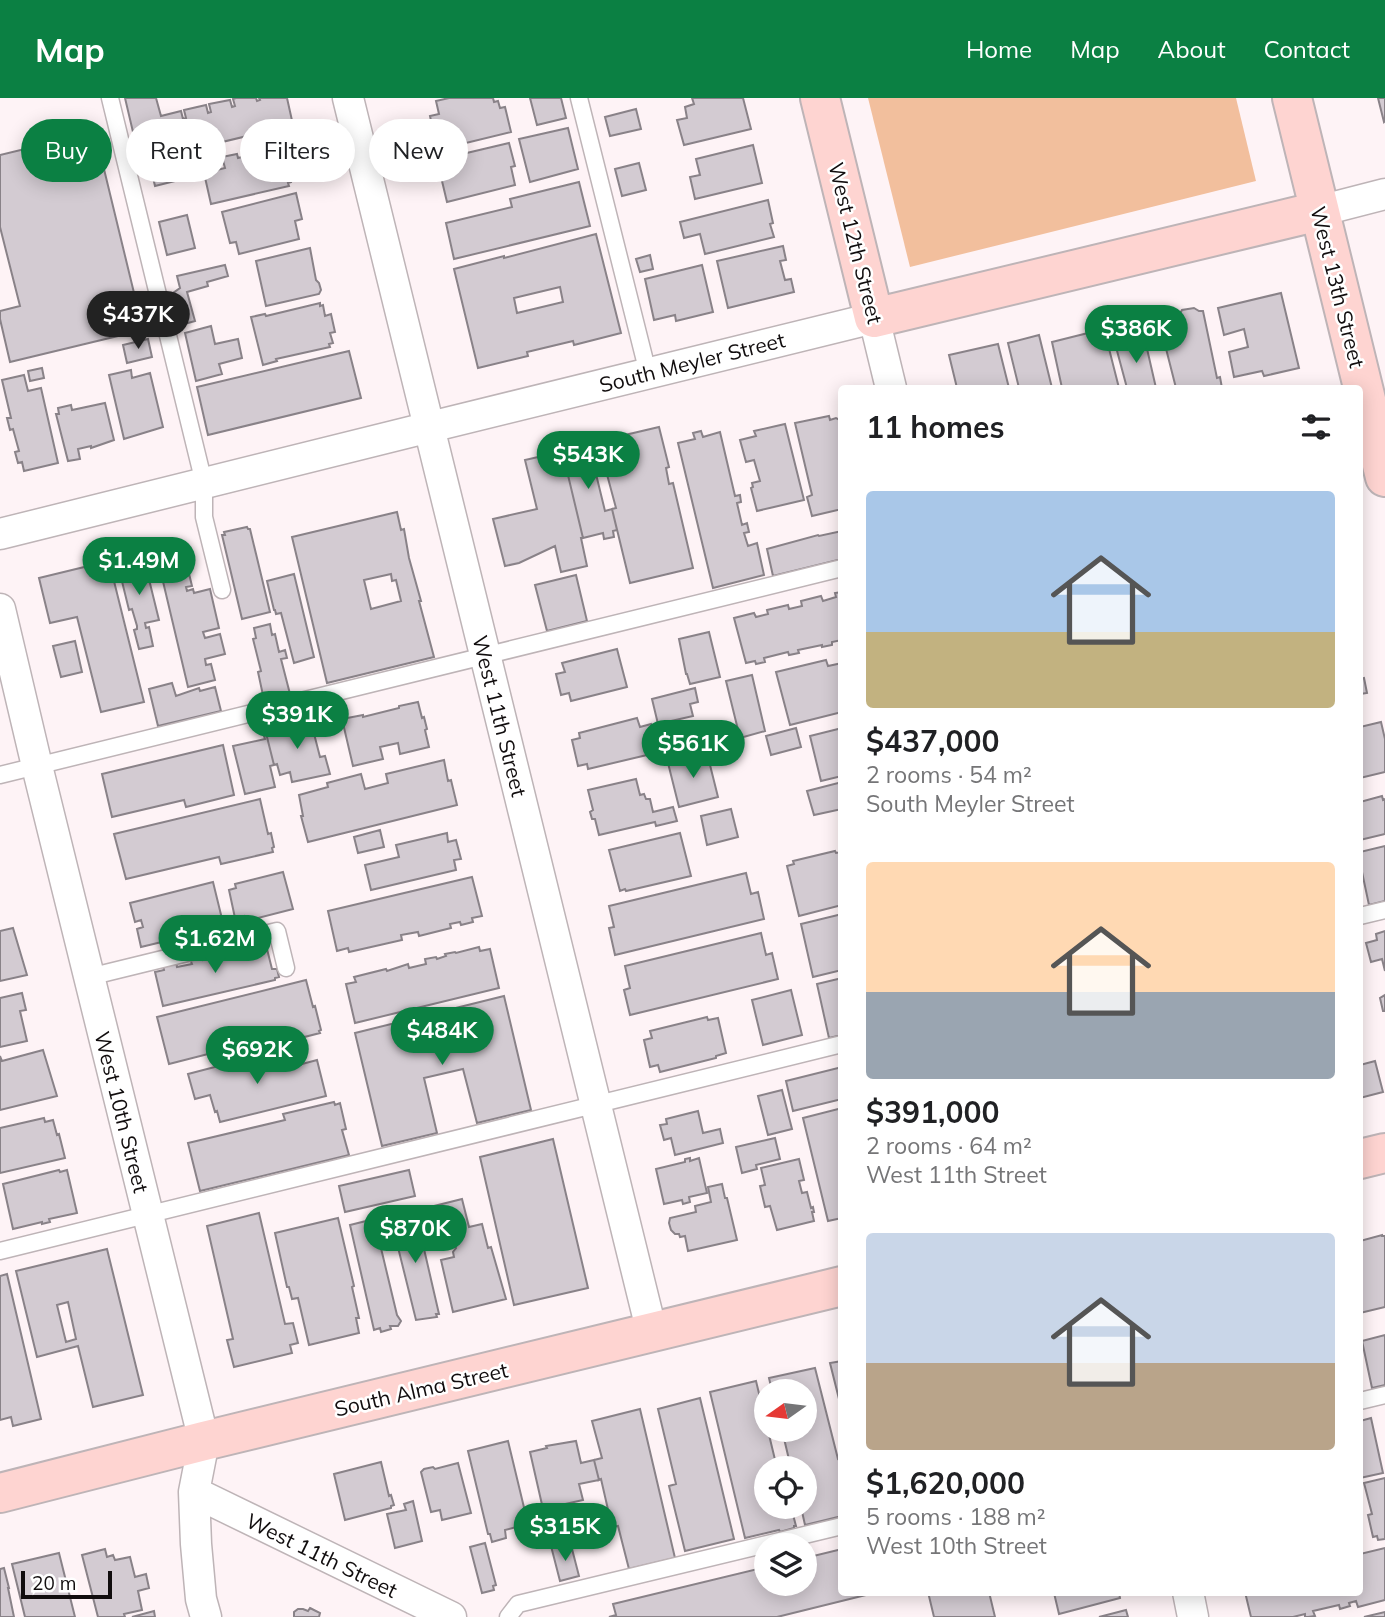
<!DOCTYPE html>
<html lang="en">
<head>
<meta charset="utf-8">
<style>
	body { margin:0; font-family:Mulish,sans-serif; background:#f2f2f2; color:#202124; height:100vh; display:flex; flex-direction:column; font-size:26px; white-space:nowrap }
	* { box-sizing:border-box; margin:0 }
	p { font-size:23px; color:#757577 }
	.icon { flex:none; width:38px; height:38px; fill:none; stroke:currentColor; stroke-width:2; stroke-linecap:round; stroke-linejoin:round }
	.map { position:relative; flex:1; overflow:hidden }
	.side { position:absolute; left:838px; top:287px; width:525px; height:1211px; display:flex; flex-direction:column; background:#fff; border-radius:7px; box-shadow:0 4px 18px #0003 }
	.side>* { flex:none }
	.top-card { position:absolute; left:21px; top:21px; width:665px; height:63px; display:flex; gap:14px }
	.needle { width:46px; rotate:256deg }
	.fabs { position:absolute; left:754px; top:1281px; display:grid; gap:14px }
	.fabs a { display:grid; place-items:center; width:63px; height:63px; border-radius:50%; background:#fff; box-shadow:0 4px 18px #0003; font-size:35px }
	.scale { position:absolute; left:21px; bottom:18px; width:91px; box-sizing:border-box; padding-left:7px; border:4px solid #110d0e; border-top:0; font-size:19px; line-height:24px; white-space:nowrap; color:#110d0e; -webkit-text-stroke:5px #fff; paint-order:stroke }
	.price { position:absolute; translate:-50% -60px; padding:0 16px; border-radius:24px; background:#0b8043; color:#fff; font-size:23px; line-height:46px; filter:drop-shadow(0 2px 4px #0008) }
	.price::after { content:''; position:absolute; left:50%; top:42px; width:21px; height:16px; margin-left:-10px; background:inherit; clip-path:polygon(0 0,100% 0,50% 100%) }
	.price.on { background:#222; color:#fff }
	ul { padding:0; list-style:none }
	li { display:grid; align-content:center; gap:14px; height:371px; padding:0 28px }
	li span { display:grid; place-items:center; height:217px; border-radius:7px; color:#555 }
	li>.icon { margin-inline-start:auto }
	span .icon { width:126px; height:126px; fill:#fffc; stroke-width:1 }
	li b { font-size:30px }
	h2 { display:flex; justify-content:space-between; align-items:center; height:84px; padding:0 28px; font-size:30px }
	.tag { padding:0 24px; border-radius:32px; background:#fff; box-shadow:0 4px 18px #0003; font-size:24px; line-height:63px }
	.tag.on { background:#0b8043; color:#fff }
	header { display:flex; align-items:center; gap:42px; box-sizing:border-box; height:98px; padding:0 35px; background:#0b8043; color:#fff }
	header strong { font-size:33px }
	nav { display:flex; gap:38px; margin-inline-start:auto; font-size:24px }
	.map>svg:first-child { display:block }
	.green { fill:#f2bf9d }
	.building { fill:#d3cbd2; stroke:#898288; stroke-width:2; fill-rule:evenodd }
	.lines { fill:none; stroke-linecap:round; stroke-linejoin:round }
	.lane-casing { stroke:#beb4b7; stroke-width:19 }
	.street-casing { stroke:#beb4b7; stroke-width:33 }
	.secondary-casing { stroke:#beb4b7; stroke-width:42 }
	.lane { stroke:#fff; stroke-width:16 }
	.street { stroke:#fff; stroke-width:30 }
	.secondary { stroke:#fed4d1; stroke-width:38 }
	.labels { text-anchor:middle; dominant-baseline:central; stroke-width:5; stroke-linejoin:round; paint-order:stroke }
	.street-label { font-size:21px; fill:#110d0e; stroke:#fff }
</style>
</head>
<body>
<header>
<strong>Map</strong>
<nav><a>Home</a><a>Map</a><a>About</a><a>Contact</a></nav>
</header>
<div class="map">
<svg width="1385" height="1519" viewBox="0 0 1385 1519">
	<rect width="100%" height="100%" fill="#fef3f6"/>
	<path class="green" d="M868,0H1236L1256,83L910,169Z"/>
	<path class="building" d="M125,0H156L161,18L181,13L183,21L186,20L184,12L206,7L208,15L211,14L209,6L230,2L232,9L235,8L233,1L236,0H256L257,3L260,2L259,0H287L293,27L143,63L136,34H133Z
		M449,0H493L494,4L498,3L500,10L505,9L511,34L437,52L430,18L439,16L436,3Z
		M530,0H561L566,20L537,27Z
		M692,0H743L751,31L684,47L677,22L687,20L685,9L694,6Z
		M1378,0H1385V23L1384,24Z
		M636,11L641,31L610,38L605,19Z
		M568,30L578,71L530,84L519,41Z
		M95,34L143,232L10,264L0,221V213L20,208L0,129V57Z
		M278,44L285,74L289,73L291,84L288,85L289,88L211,106L204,75L225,70L222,59L237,56L238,60L254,56L253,49Z
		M509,45L515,68L511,69L515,87L447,104L437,62Z
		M753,47L762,85L695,101L690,79L700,77L696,61Z
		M175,65L179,82L155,88L151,71Z
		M639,65L646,92L622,98L615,71Z
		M579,84L590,128L454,161L446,125L512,109L510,101Z
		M296,95L302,121L295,123L299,141L239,156L236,144L230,145L222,114Z
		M768,102L773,125L770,126L774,139L705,156L700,136L684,140L680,124Z
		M187,117L195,150L167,157L159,124Z
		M596,136L621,235L574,247L573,243L527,254L528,258L478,270L454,171L504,158V160ZM560,189L563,204L517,215L514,200Z
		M783,148L786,162L780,163L785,182L791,181L794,194L728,210L717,163Z
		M310,150L316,182L319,185L321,192L319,196L266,208L256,163Z
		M650,157L653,171L640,174L636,161Z
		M225,167L228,178L207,184L208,188L187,194L195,223L181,227L173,195L180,190L177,178Z
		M702,167L713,214L676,223L675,217L654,222L645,181Z
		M1281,195L1299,270L1264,278L1262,273L1234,279L1229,254L1248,249L1244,231L1224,237L1218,210Z
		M320,205V208L323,207L325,218L331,216L335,234L330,235L333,245L329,246L330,249L276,261L277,263L263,267L251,219L265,216L266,218Z
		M1194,210L1199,213H1203L1217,280L1220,279L1222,290H1176L1159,223L1178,219L1182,212Z
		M211,228L215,246L238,241L242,260L219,266L222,276L196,283L185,235Z
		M1104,231L1119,290H1062L1052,244Z
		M1039,237L1052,290H1019L1008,245Z
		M148,241L152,259L127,265L123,247Z
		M1145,242L1156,290H1127L1116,249Z
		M998,246L1009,290H957L949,257Z
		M349,253L361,300L208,337L197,289Z
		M42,270L44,280L30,283L28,273Z
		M131,272L132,280L150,275L163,329L124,341L109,277Z
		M24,277L28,293L41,290L58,365L24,373L22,364L18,365L15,354L19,353L13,331L10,332L7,320H11L2,282Z
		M105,305L114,342L91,350V348L78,351L80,361L68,363L56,316H59L58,310L71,307L72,312Z
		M829,318L830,322L836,320L842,323V411L812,418L807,399L812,397L795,325Z
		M785,326L804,402L757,413L751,390L753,389L752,385L760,383L754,362L746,364L740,342L756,338L754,333Z
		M659,329L669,369L666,370L669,386L673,385L693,470L630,485L612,411L616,410L605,369L602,370L595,344Z
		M701,333L703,339L720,334L735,398L740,397L741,404L737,405L742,427L747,425L749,434L744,435L748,448L757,445L764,477L713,490L678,345L695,341L693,335Z
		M595,344L602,370L595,372L605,413L612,411L617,432L613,433L614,439L604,441L603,435L583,440L562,352Z
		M560,352H562L583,440H581L587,468L561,474L555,448L519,465L505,468L493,421L537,411L525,362L560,354Z
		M397,414L401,432L404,431L409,460L421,503H419L434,559L327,585L292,439ZM391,476L392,483L396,482L401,503L371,511L364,482Z
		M247,429L248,431H250L270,514L242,521L222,437H225L224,434Z
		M842,433V461L773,478L767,451L818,437L819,438Z
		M182,447L192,488L186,489L187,493L193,491L194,495L210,491L219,530L203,534L205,540L220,536L225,556L205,561L206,567L211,566L215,582L188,589L156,454Z
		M143,457L159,522L145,525L146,530L149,529L153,548L139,551L134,532L137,531V528L132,511L129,512L117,463Z
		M109,463L144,604L101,614L77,519L50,525L39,480Z
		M294,476L314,559L294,565L281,515L276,516L275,512H274L267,483Z
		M576,477L587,523L547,533L535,487Z
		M842,494V542L832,544V547L822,549V547L798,552L799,555L789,557L788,554L764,560L765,564L756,566L755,563L746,565L734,520L754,515L756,519L768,516L767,512L788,507L789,511L802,508L801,503L821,498L823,503L836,499L835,495Z
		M270,526L272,537L275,536L279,554L285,552L287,560L281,561L290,596L264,602L258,574L261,573L253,541L256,540L254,530Z
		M709,534L720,579L690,586L687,576H686L679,541Z
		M75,543L82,574L61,579L53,548Z
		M617,551L627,589L571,603L569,595L561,597L556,576L565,574L562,565Z
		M826,562L828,568L842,565V614L790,627L776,574Z
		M752,577L765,633L740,640L726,583Z
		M1364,580L1367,595L1360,596V581Z
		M172,585L176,598L199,590L200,593L215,589L221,613L158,628L149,591Z
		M695,590L698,604L690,606L693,618L658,626L652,601Z
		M418,604L422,620L424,619L427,631L425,632L429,649L400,656L398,645L380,649L383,661L353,668L342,621L363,617V619L399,610V608Z
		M310,620L320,659L325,658L330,676L292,684L290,674L280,677L277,666L274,667L265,631Z
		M637,620L640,629L651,626L656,648L645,651L647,657L588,671L587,666L578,668L572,642L580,640L579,635Z
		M1381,624L1385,641V674L1360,680V629Z
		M796,630L801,649L771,657L766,638Z
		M842,630V678L821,683L810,638Z
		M265,631L274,667L270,668L275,689L245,696L233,648L265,641L262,632Z
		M223,647L234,697L186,709L184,702L112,719L102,676Z
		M707,655L718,699L679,709L668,665Z
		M444,662L448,683L451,682L457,707L308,744L301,718H303L299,697L328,689L327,685L361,676L365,691L388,685L386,676Z
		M636,681L640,697L644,696L646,701H650L653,714L673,709L677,723L656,728L655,724L599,737L595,721H592L590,714L593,712L588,692Z
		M842,684V711L814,717L807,693Z
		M1382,698L1383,702L1385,701V736L1360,742V704Z
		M260,701L268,736L271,735L274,749L272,750L273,754L221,766L219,759L126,781L114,736Z
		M731,711L738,739L707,747L701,718Z
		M380,732L384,749L358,755L354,739Z
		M447,735L448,744L456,742L461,761L454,762L456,772L371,792L365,767L399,759L396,747Z
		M680,735L691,778L626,793L625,791L620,793L609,752Z
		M1385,748V803L1369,807L1362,774H1360V754Z
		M835,753L836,755L842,754V807L799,818L787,768L794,766L793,763Z
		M283,774L293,811L246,823L244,818L235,820L229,792L236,790L235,786Z
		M746,775L751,796L758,794L764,821L615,857L609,830L614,829L609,808Z
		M472,779L482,818L472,820L473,824L461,827L460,824L450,826L451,830L419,838L418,834L401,837L402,842L349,854L348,850L337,853L328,813Z
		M213,784L224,829L141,849L137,831L143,829L141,822L135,824L130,805Z
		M842,816V872L813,879L801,826Z
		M13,830L27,877L0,883V833Z
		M1385,833V873L1382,861L1371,864L1366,845L1377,842L1376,836Z
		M761,835L766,857L772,855L778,881L630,917L624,892L630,890L625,868Z
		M256,846L257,850L266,847L272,871H277L279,879L275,880V882L163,908L155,874L164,872L163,867L176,864L177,869L192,866L190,861L202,858L203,862L219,859L218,854L229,852L230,856L246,852L245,848Z
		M479,849L480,853L490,851L499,890L355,925L346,886L356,884L354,879L386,871L387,873L408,866L409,870L426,866L425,861L436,859L437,861L446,858L445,856L455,854L456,855Z
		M842,880V937L829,940L817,886Z
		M306,882L313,909L315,908L321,932L319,933L320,935L269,948L267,941L169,966L157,919Z
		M791,892L802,937L763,947L752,902Z
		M22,895L26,912L20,913L27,943L0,949V900Z
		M1385,897V913H1383L1380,900Z
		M504,898L531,1012L477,1025L463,971L424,980L437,1035L382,1048L355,935Z
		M707,919L708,922L718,920L726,955L716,958V960L660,974L658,967L650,969L644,942L652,940L650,933Z
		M43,952L57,998L0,1012V958L2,963Z
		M261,957L264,968L300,959L302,966L317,962L326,998L220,1024L217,1013L215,1014L210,997L195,1001L188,976Z
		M1375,963L1383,994L1360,1000V967Z
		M842,969V1001L793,1013L786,983Z
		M782,992L792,1031L768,1037L758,998Z
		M334,1004L335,1007L340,1005L346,1031L342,1032L349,1057L200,1093L188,1045L285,1022L283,1016Z
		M842,1010V1120L828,1123L803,1020Z
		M698,1013L703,1035L720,1031L723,1045L675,1057L671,1040L664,1042L660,1027L667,1026L666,1021Z
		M44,1020L45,1024L53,1022L57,1037L59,1036L65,1060L0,1075V1030Z
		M775,1040L780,1061L756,1067L757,1071L742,1075L736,1049Z
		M553,1041L588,1190L514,1207L480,1059Z
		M690,1060V1063L699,1060L707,1095L689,1099L690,1104L683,1106L682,1102L664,1106L656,1071L685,1064V1061Z
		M799,1061L804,1082L799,1083L802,1095L807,1094L811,1110L813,1109L814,1114H812L814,1123L777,1132L770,1108L765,1109L760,1088L765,1087L761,1070Z
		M59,1072L60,1074L67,1072L77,1115L49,1121L50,1124L42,1126V1124L13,1131L3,1086Z
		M409,1072L415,1098L345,1114L339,1088Z
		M722,1086L725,1100H727L737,1142L688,1153L685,1138L680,1139L679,1136H675L671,1132L669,1125L670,1120L696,1114L695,1108L711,1104L708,1089Z
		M462,1101L469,1129L482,1126L488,1150L491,1149L506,1201L453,1214L441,1162L454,1159L453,1154L456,1150L453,1140L427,1146L418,1112Z
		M415,1112L439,1216H436L437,1219L416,1222L390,1117Z
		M259,1115L285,1226L293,1225L298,1245L290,1247L292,1255L234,1269L227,1242L233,1241L207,1128Z
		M338,1120L354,1188L352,1189L359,1220H356L359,1235L309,1247L298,1200L292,1201L289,1189H287L275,1135Z
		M374,1121L397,1217L401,1223L398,1228H390L391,1231L381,1234L380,1230L374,1232L350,1127Z
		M1382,1137V1138H1385V1209L1360,1215V1143Z
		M107,1151L143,1297L93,1309L78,1248L37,1259L16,1173ZM68,1204L76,1241L66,1244L57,1207Z
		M7,1176L41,1321L13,1328L11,1319L0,1322V1178Z
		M1385,1237V1287L1372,1290L1362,1243Z
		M842,1263V1313L830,1265Z
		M815,1270L838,1361L842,1360V1418L805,1427L801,1409H805V1370H791L782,1332H805V1293H772L769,1280Z
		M756,1283L777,1370H766V1409H791L796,1428H794V1430L780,1434L779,1432L745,1440L710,1294Z
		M700,1300L734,1441L685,1453L669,1388L676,1386L658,1311Z
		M640,1311L675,1460L629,1471L618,1428L612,1429L601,1381L599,1382L594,1362L602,1360L592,1323Z
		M1371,1320L1383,1375L1360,1380V1323Z
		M508,1343L528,1426L505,1432L506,1440L492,1444L490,1436H488L468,1353Z
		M576,1343L581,1365L594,1362L599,1382L579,1386L583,1402L543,1411L530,1354L547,1350L546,1348Z
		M381,1364L389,1398L391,1397L394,1407L391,1408V1410L345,1422L334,1376Z
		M458,1365L471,1415L442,1422L440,1412L431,1414L421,1374L424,1371L433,1369L435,1371Z
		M1385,1380V1441L1378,1442L1377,1438L1373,1439L1368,1417L1372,1416L1364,1385Z
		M413,1403L422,1443L395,1450L387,1416L406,1412L404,1406Z
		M485,1445L496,1487L493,1488L494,1492L482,1495L470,1449Z
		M562,1445L564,1453L572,1451L579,1478L560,1483L551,1448Z
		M1385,1450V1502L1358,1509L1356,1503L1349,1505L1350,1508L1340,1511L1339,1507L1313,1513L1315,1518L1308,1519H1305V1516L1293,1519H1251L1245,1494H1360V1456Z
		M105,1451L107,1459L113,1457L115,1462L130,1459L135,1479L146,1476L149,1490L138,1493L142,1512L124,1516L125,1519H98L82,1457Z
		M842,1451V1494H878L777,1519H609L616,1517L613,1506L766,1469V1486H805V1460Z
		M59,1455L75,1519H25L12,1466Z
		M4,1470L9,1490H8L14,1519H0V1471Z
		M928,1494H989L995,1519H934Z
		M1057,1494H1119L1120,1500L1059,1516L1054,1495Z
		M310,1510L320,1515L319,1519H294V1514L298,1511H303L308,1513Z
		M1126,1512L1128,1519H1099Z
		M154,1513L155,1519H132Z
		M1385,1514V1519H1364Z"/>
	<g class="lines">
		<defs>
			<path id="lane" d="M110,0L204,385V419L222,492
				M579,0L648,275
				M0,677L842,470
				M1360,818L1385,812
				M89,879L277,833L286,870
				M0,1153L842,946
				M1360,1303L1385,1297
				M508,1519L518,1506L842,1428"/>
			<path id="street" d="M348,0L652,1235
				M1319,113L1385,96
				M0,436L430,329L874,220L891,290
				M0,511L37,668L204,1343L194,1394L196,1446L201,1501L206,1519
				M194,1394L451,1519
				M1188,1494L1193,1519"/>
			<path id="secondary" d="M820,0L874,220L1319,113
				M1292,0L1385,379
				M1360,1061L1385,1055
				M0,1395L204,1343L842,1188"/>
		</defs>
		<use href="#lane" class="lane-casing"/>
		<use href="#street" class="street-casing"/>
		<use href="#secondary" class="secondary-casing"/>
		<use href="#lane" class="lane"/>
		<use href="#street" class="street"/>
		<use href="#secondary" class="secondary"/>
	</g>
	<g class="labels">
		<g class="street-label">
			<text transform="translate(856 145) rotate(76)">West 12th Street</text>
			<text transform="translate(1338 189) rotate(76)">West 13th Street</text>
			<text transform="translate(692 264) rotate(-14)">South Meyler Street</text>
			<text transform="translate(500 618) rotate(76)">West 11th Street</text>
			<text transform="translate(122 1014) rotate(76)">West 10th Street</text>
			<text transform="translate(421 1291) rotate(-13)">South Alma Street</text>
			<text transform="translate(322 1457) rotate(26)">West 11th Street</text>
		</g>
	</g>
</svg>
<div class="fabs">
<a><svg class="needle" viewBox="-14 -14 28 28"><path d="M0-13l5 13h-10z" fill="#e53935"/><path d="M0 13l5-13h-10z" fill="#757577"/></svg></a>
<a><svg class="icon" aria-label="locate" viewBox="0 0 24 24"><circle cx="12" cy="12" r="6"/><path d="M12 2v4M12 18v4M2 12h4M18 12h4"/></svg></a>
<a><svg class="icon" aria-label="layers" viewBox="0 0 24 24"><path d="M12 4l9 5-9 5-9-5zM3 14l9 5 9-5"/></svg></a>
</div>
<div class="scale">20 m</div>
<b class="price on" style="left:138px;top:253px">$437K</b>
<b class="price" style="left:1136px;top:267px">$386K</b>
<b class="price" style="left:588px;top:393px">$543K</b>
<b class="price" style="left:139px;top:499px">$1.49M</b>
<b class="price" style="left:297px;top:653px">$391K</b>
<b class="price" style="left:693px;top:682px">$561K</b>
<b class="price" style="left:215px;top:877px">$1.62M</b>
<b class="price" style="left:442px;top:969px">$484K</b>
<b class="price" style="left:257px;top:988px">$692K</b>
<b class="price" style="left:415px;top:1167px">$870K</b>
<b class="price" style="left:565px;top:1465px">$315K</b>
<div class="top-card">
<a class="tag on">Buy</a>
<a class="tag">Rent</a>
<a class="tag">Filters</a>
<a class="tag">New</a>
</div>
<section class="side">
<h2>11 homes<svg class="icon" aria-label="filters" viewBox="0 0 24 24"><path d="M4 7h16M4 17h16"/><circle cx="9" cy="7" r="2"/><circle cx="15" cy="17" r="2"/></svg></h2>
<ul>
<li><span style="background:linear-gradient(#a9c7e8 65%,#c2b280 0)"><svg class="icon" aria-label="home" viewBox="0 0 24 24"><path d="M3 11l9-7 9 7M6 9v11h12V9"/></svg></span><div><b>$437,000</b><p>2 rooms · 54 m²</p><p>South Meyler Street</p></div></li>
<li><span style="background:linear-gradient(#ffd9b3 60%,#9aa5b1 0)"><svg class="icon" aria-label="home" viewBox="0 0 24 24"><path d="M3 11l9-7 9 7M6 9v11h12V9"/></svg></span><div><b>$391,000</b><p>2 rooms · 64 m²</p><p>West 11th Street</p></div></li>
<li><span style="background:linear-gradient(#c9d6e8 60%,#b9a48a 0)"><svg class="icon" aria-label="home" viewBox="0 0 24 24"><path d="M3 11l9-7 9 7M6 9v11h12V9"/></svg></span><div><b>$1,620,000</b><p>5 rooms · 188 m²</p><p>West 10th Street</p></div></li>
</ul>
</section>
</div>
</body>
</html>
